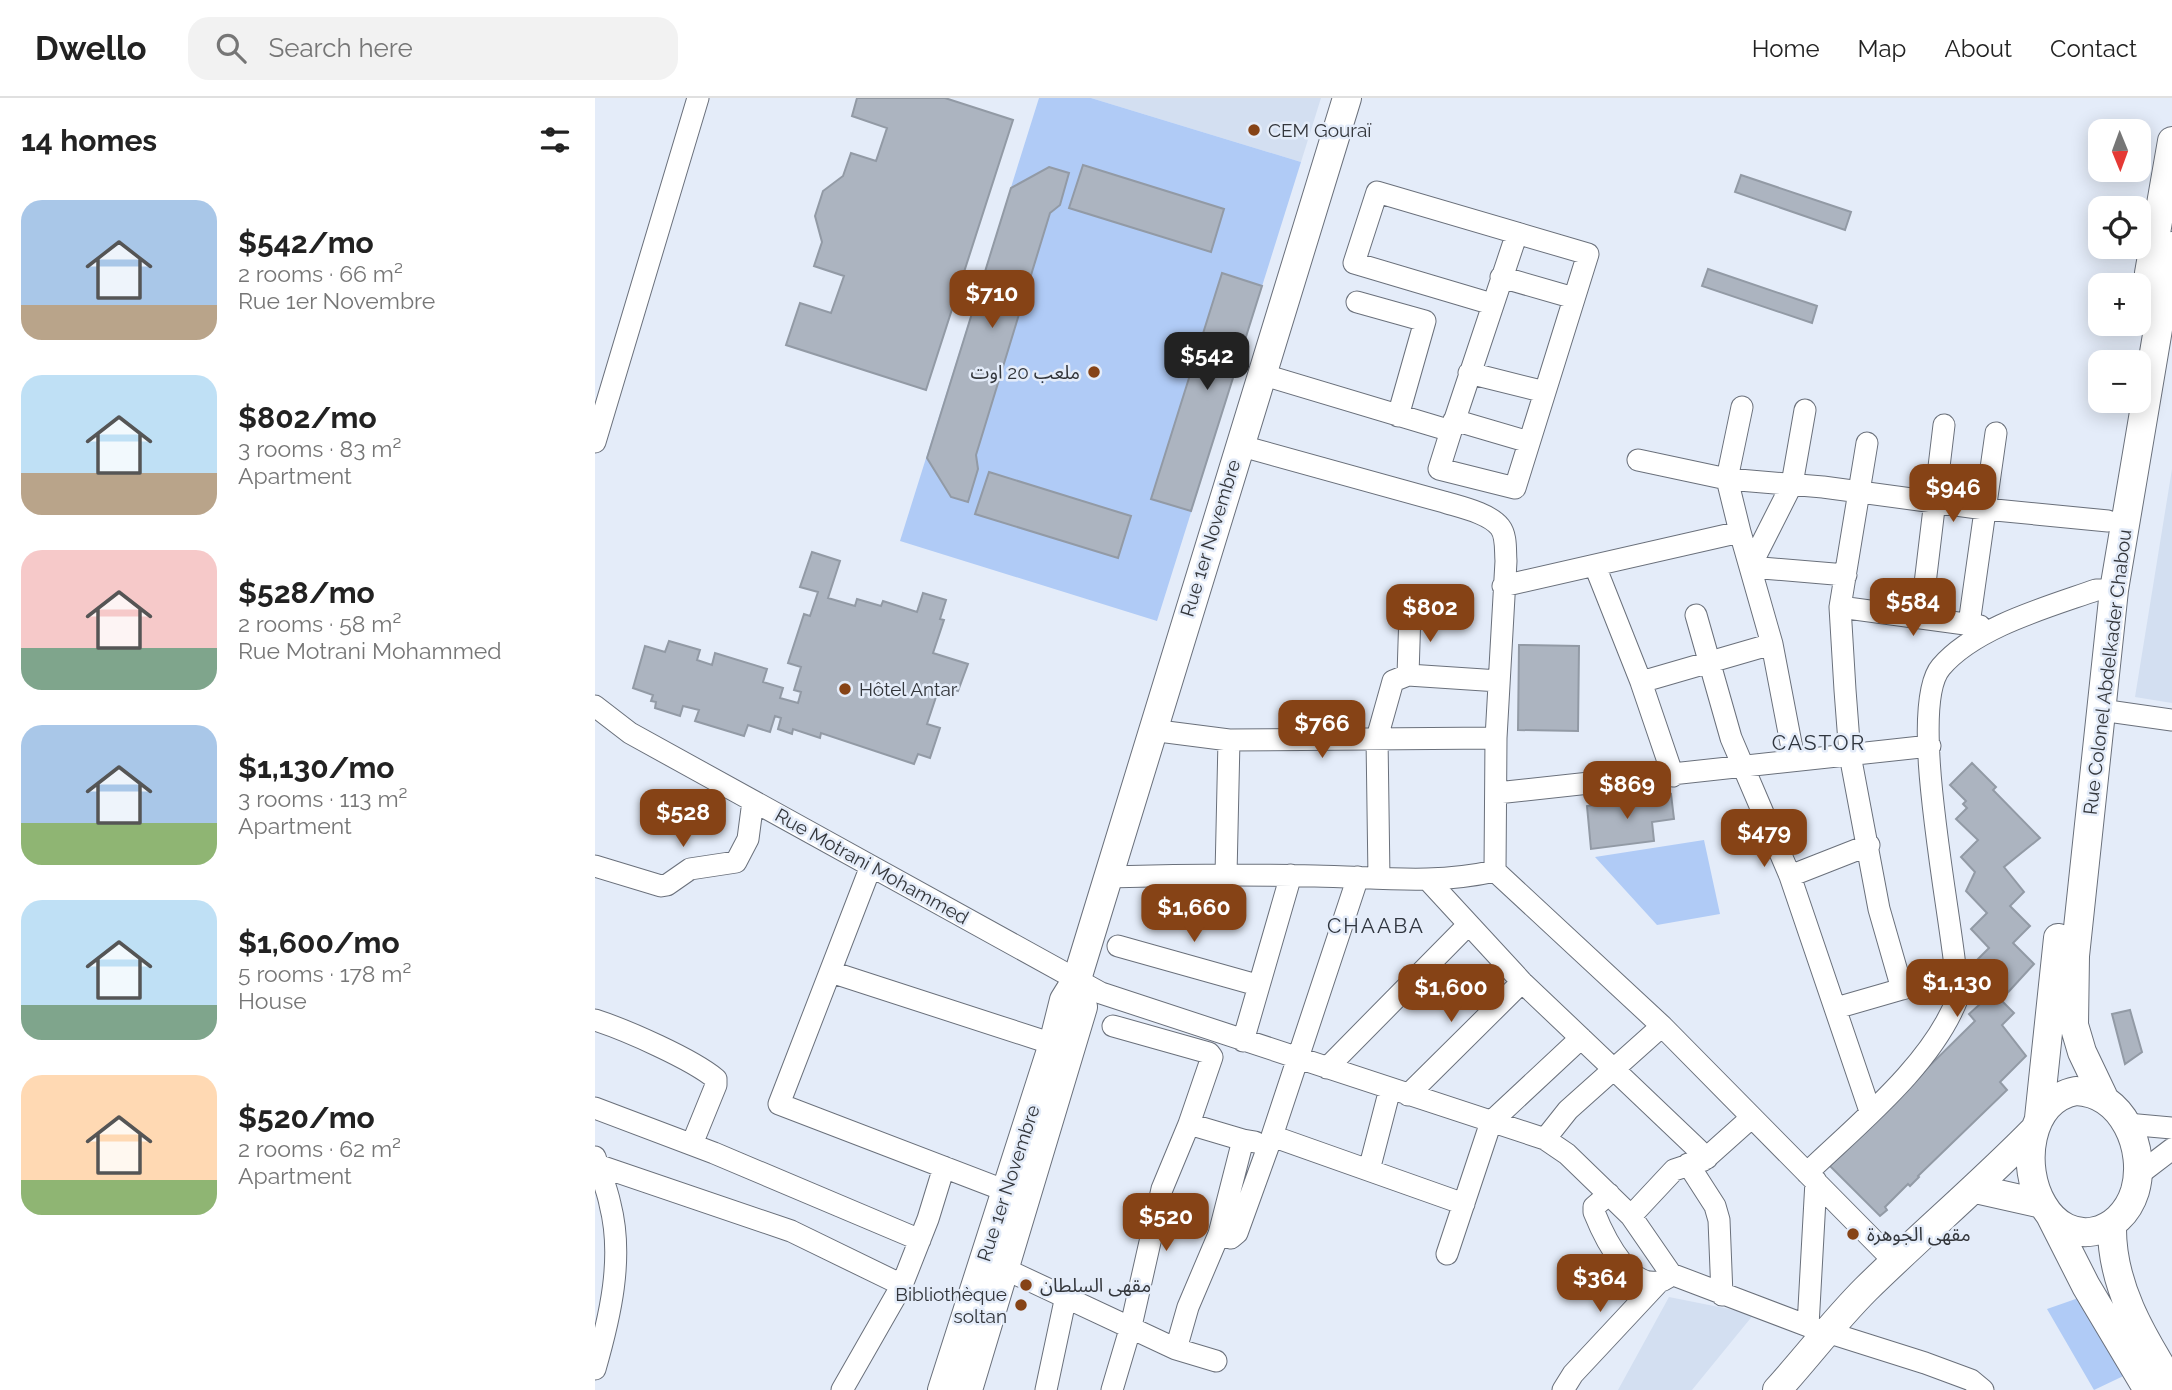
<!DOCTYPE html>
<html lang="en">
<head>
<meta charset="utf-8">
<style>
	body { margin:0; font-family:Raleway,"Noto Sans Arabic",sans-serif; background:#f2f2f2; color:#222; height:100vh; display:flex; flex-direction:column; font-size:26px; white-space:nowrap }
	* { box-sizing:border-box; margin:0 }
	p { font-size:23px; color:#767676 }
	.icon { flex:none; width:38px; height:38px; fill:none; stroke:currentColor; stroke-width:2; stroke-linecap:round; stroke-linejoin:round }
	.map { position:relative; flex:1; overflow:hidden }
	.sheet { display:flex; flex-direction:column; background:#fff; width:595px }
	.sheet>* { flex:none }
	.needle { width:46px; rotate:179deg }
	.fabs { position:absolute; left:1493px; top:21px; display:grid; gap:14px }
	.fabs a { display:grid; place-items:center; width:63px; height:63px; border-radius:14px; background:#fff; box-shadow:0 4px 18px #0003; font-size:35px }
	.price { position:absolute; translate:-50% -60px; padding:0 16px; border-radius:14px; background:#864316; color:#fff; font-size:23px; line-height:46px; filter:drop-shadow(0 2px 4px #0008) }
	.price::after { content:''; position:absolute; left:50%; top:42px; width:21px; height:16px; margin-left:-10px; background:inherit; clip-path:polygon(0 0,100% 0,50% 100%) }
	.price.current { background:#222; color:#fff }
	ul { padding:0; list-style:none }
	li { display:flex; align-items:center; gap:21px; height:175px; padding:0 21px }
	li span { display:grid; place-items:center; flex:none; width:196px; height:140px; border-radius:21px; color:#555 }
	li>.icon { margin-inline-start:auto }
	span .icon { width:84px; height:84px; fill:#fffc; stroke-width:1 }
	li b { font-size:30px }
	h2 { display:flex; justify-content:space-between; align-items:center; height:84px; padding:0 21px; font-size:30px }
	header { display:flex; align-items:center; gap:42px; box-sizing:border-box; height:98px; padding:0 35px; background:#fff; border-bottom:2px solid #e0e0e0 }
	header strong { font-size:33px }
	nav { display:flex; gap:38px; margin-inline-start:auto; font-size:24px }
	.search { width:490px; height:63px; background:#f2f2f2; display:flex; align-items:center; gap:18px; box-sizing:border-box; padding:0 24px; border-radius:21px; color:#767676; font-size:26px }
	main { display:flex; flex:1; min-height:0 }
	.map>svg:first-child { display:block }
	.built { fill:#d3dff1 }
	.green { fill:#b0cbf6 }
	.building { fill:#acb4c0; stroke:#929aa5; stroke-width:2 }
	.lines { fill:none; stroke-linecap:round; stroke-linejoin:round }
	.minor-casing { stroke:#6a707b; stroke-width:23 }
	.major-casing { stroke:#6a707b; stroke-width:30 }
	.minor { stroke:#fff; stroke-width:21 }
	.major { stroke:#fff; stroke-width:28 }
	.poi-dot { fill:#864316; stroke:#e4ecf9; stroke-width:2.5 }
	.labels { text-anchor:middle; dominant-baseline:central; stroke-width:5; stroke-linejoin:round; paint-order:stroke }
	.poi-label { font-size:19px; fill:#33363b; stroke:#e4ecf9; text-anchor:start }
	.street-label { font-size:19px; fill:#33363b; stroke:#e4ecf9 }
	.neighbourhood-label { font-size:21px; letter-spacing:2px; fill:#30363f; stroke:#e4ecf9 }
</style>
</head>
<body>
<header>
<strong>Dwello</strong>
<div class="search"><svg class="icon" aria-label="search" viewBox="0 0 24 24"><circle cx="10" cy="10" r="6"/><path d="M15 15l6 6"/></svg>Search here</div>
<nav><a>Home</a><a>Map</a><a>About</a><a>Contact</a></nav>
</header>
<main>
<section class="sheet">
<h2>14 homes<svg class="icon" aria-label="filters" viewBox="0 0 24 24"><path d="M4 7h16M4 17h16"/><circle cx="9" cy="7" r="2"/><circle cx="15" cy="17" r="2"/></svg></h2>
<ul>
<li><span style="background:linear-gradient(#a9c7e8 75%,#b9a48a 0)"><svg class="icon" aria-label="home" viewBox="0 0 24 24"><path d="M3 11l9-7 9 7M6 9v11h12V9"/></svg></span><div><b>$542/mo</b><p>2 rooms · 66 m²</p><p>Rue 1er Novembre</p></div></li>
<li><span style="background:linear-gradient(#bfe0f5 70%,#b9a48a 0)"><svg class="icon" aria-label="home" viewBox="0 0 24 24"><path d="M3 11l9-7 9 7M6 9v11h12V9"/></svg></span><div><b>$802/mo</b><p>3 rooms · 83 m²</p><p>Apartment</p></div></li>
<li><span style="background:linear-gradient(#f6c9c9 70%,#7fa58c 0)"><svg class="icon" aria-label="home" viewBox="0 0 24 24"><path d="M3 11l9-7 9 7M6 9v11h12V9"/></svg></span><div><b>$528/mo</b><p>2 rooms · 58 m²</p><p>Rue Motrani Mohammed</p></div></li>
<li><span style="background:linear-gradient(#a9c7e8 70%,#8fb573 0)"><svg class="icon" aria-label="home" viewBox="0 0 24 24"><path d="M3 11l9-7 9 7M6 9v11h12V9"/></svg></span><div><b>$1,130/mo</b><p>3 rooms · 113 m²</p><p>Apartment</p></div></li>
<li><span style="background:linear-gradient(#bfe0f5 75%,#7fa58c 0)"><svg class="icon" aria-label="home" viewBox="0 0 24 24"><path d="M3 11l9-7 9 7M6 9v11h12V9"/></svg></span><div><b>$1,600/mo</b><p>5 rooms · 178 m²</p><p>House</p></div></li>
<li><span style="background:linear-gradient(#ffd9b3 75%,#8fb573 0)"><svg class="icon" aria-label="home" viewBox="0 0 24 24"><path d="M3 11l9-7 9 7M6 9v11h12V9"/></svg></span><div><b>$520/mo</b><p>2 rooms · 62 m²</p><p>Apartment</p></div></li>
</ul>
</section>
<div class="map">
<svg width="1577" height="1292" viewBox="0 0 1577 1292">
	<rect width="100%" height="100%" fill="#e4ecf9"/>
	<path class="built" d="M496,0H726L706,64Z
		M1577,371V605L1540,599Z
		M1074,1199L1159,1216L1097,1292H1023Z"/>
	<path class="green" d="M444,0H496L706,64L562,523L305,443Z
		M1109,742L1125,816L1062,827L1000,759Z
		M1495,1196L1541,1272L1499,1292L1452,1211Z"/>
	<path class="building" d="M262,0H350L418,22L331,292L191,247L205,205L236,215L249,178L219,168L227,144L220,118L228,93L248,78L256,55L281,63L292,30L257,18Z
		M488,67L629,111L616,154L474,110Z
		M454,69L474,75L465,107L455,115L381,357L383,371L373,404L356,399L332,360L416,90Z
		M1146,77L1256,114L1250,132L1140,94Z
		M1113,171L1222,208L1217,225L1107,188Z
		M627,175L667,188L596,413L556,401Z
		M394,374L536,418L523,460L380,416Z
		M217,454L245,463L233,500L260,508L262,501L286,508L288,503L322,514L328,495L351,502L345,521L349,522L338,555L373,566L363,593L345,587L332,626L345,630L335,660L323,656L319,666L226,635L225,640L198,631L197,636L183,631L186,620L180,618L175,634L153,627L149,638L100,623L104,612L88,608L85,618L60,610L61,604L56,603L58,597L38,590L50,548L70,554L74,543L105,552L102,562L117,567L120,555L172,571L168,584L188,590L185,600L203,605L206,594L199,592L206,569L193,565L209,516L215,518L223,494L205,489Z
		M924,547L984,548L983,633L923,632Z
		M1377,665L1401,689L1398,692L1445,740L1409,769L1429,794L1415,808L1435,828L1418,845L1439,866L1406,902L1419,915L1407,927L1431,958L1405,984L1412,992L1323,1078L1324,1079L1315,1088L1313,1086L1290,1109L1292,1112L1285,1118L1234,1067L1380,923L1374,916L1384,907L1379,902L1385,897L1381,893L1389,885L1374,870L1394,850L1376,831L1392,815L1371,793L1380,774L1366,759L1383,742L1361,721L1372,710L1368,706L1371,703L1355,687Z
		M1076,696L1079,721L1057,724L1059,743L996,751L992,708Z
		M1535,912L1547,954L1530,966L1517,916Z"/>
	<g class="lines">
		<defs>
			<path id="minor" d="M906,179L979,200
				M762,204L830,223L803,318
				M874,275L950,294
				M666,276L856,333L844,371L920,390L993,156L782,94L759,165L897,206
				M1210,312L1197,386L1155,469L1251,477
				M859,322L934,344
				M856,333L922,135
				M0,344L103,0
				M1272,345L1245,509L1250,592L1255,657L1284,811L1307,891L1363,876
				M643,347L849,404C865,409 894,415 905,429C912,438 910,453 911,463L901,640L900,773
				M1043,362L1132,381L1147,309
				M1145,434L1132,381L1228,389L1390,411L1513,423
				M1000,468L1046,584L1078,678
				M908,488L1145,434L1177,546L1199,661
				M1245,509L1385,528
				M1101,517L1136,640L1195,778L1275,1013
				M1326,519L1349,327
				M1374,526L1401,335
				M813,577L815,514
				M1046,584L1177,546
				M0,608L35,635L506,895L950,1041L972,1056L1036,1118L1076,1176L1213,1228L1330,1265L1376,1282L1388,1292
				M1506,612L1577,622
				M556,632L634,642L901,640
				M902,695L1335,648
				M0,768L66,788L72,787L95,771L141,764L153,741L158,703
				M276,768L184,1006L424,1098
				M631,777L634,642
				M1195,778L1274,747
				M511,779C580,777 650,776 720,778C782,779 838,787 900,773L1067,928L1300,1164
				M784,780L782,640L798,583L813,577L904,583
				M833,782L927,884L1112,1060
				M523,848L662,887
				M236,874L458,946
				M1241,910L1307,891
				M0,922C31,932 97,961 121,981V987L97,1046
				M518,928L614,955L617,959L594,1026
				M648,943L696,777
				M732,970L872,828
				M813,997L927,884
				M0,1010L119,1055L325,1142
				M1532,1026L1577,1030
				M677,1038L763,779
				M950,1041L973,1012L1067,928
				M0,1059C5,1075 12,1090 15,1106C29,1160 15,1219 0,1271
				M1093,1066L1120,1108L1124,1122L1127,1197
				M2,1067L196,1133L307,1187L247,1292
				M774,1072L795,991
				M1212,1075C1263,1026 1338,966 1363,899C1361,836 1310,611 1346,569C1380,529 1453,509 1501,492H1519
				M1543,1077L1577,1051
				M1014,1096L999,1109V1114C1009,1139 1039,1202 1072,1180
				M1036,1118L1079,1072L1109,1062L1156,1020
				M624,1136L636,1140L642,1135L677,1038L869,1106
				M852,1156L896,1024L986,940
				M410,1171L581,1251L621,1263
				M307,1187L333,1121L349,1069
				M1213,1228L1221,1083
				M581,1251L593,1209L624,1136L648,1042L660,1044
				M451,1292L471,1198
				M517,1292L536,1228L567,1091L594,1026L648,1042
				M968,1292L978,1276L1063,1185"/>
			<path id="major" d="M1554,175L1577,43
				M1481,993C1528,995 1552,1051 1540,1093C1526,1138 1474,1151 1448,1107C1425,1069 1433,1002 1481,993Z
				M1508,998L1487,954L1479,927L1480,858L1519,492L1577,148
				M1444,1020L1463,840
				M1381,1091L1447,1106
				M1455,1117L1491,1188L1553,1292
				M1517,1128C1516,1186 1546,1237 1577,1286
				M347,1292L458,946L469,902L482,881L752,0
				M373,1292L488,909L482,881
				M1182,1292C1212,1259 1239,1223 1271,1191C1326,1137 1385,1087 1439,1032"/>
		</defs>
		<use href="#minor" class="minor-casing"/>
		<use href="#major" class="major-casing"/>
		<use href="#minor" class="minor"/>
		<use href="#major" class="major"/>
	</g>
	<g class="poi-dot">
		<circle cx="659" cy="32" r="7"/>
		<circle cx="499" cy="274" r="7"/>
		<circle cx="250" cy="591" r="7"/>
		<circle cx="1258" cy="1136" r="7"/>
		<circle cx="431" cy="1187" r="7"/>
		<circle cx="426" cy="1207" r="7"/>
	</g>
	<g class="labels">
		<g class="poi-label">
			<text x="673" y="32">CEM Gouraï</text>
			<text x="485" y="274" text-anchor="end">ملعب 20 اوت</text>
			<text x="264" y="591">Hôtel Antar</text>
			<text x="1272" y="1136">مقهى الجوهرة</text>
			<text x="445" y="1187">مقهى السلطان</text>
			<text x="412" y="1196" text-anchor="end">Bibliothèque<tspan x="412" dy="22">soltan</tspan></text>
		</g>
		<g class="street-label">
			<text transform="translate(615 440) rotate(-73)">Rue 1er Novembre</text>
			<text transform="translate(1512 574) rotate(-83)">Rue Colonel Abdelkader Chabou</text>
			<text transform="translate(277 768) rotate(29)">Rue Motrani Mohammed</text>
			<text transform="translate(413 1085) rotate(-72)">Rue 1er Novembre</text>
		</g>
		<g class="neighbourhood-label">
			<text x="1224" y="644">CASTOR</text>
			<text x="781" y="827">CHAABA</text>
		</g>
	</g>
</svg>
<div class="fabs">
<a><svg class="needle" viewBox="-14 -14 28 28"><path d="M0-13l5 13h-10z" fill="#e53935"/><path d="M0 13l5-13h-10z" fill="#767676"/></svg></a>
<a><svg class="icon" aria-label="locate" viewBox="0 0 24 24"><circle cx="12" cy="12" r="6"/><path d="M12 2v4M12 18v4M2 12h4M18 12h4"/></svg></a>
<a>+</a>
<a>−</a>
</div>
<b class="price" style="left:397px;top:232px">$710</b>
<b class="price current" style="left:612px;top:294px">$542</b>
<b class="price" style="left:1358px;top:426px">$946</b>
<b class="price" style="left:1318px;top:540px">$584</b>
<b class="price" style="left:835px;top:546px">$802</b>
<b class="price" style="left:727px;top:662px">$766</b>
<b class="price" style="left:1032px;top:723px">$869</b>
<b class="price" style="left:88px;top:751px">$528</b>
<b class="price" style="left:1169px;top:771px">$479</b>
<b class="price" style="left:599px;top:846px">$1,660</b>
<b class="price" style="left:1362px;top:921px">$1,130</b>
<b class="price" style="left:856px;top:926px">$1,600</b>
<b class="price" style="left:571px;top:1155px">$520</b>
<b class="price" style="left:1005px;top:1216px">$364</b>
</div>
</main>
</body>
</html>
